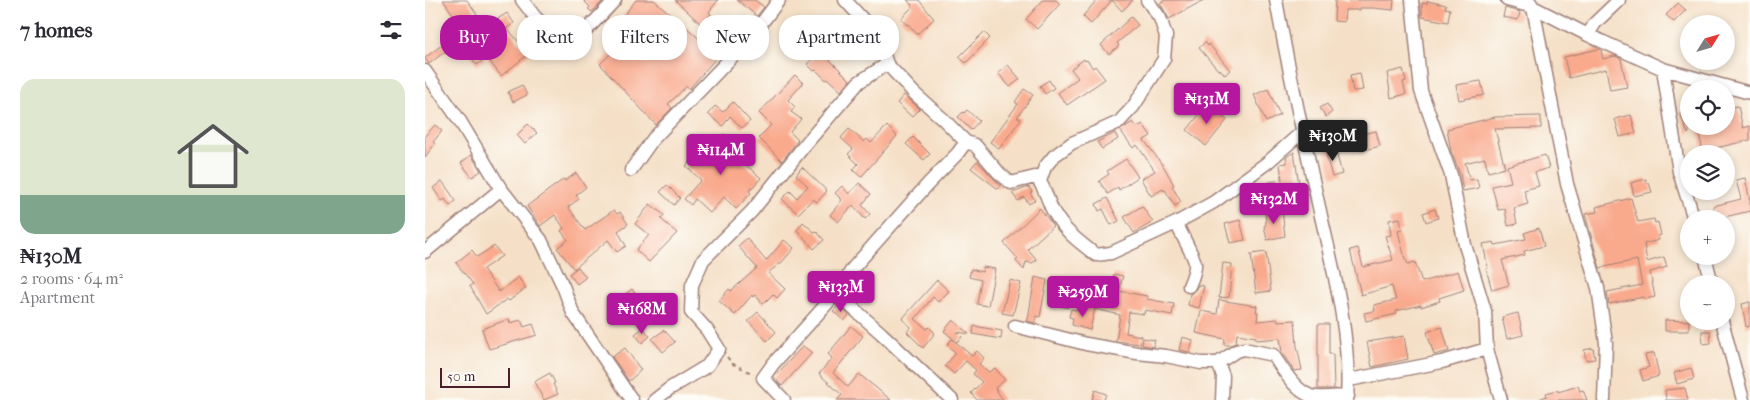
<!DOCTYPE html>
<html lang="en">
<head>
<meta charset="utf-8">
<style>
	body { margin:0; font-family:"IM FELL French Canon",serif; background:#f7f7f7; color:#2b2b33; height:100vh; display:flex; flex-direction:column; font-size:19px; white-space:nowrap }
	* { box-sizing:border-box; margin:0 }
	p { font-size:16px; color:#7c7c81 }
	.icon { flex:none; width:28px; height:28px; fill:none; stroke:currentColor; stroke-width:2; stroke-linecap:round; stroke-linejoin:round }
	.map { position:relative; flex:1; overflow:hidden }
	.sheet { display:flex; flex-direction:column; background:#fff; width:425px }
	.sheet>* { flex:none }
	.banner { position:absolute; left:15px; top:15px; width:475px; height:45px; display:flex; gap:10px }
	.needle { width:32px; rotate:53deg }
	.controls { position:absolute; left:1255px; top:15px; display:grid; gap:10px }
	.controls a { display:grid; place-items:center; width:55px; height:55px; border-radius:50%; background:#fff; box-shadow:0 2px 8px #0003; font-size:25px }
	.scale { position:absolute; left:15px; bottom:12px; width:70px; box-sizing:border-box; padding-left:5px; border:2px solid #4a1f2b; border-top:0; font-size:14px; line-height:18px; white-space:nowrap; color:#4a1f2b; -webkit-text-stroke:4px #fdfcf7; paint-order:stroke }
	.price { position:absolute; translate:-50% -42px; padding:0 11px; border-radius:5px; background:#b5179e; color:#fff; font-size:16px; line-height:32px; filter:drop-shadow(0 1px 2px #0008) }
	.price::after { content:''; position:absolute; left:50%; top:30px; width:15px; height:11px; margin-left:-8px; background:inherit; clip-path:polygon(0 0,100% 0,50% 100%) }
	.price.selected { background:#222; color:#fff }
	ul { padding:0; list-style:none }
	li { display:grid; align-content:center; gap:10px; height:265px; padding:0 20px }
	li+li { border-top:1px solid #e1e1e2 }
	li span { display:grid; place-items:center; height:155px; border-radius:15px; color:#555 }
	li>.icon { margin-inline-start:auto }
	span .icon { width:90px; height:90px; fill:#fffc; stroke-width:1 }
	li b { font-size:21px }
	h2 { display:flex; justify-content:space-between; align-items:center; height:60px; padding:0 20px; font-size:21px }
	.chip { padding:0 18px; border-radius:20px; background:#fff; box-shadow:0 2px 8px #0003; font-size:18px; line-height:45px }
	.chip.selected { background:#b5179e; color:#fff }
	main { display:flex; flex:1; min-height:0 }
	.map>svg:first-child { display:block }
	.building { fill:#f9a98c }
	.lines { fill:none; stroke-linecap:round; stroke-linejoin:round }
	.minor-casing { stroke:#a08079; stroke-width:15 }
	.path { stroke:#a08079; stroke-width:2; stroke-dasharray:4 4; stroke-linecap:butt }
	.minor { stroke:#fff; stroke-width:12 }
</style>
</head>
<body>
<main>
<section class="sheet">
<h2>7 homes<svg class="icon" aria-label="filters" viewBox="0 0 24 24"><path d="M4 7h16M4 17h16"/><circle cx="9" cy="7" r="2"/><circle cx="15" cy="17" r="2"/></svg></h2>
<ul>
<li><span style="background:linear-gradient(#dfe7d0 75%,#7fa58c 0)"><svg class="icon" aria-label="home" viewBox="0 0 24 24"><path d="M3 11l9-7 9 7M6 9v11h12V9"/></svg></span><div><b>₦130M</b><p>2 rooms · 64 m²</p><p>Apartment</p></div></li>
</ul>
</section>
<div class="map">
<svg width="1325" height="400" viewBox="0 0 1325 400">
	<rect width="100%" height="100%" fill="#fdfcf7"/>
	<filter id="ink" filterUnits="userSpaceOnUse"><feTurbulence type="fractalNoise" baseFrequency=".02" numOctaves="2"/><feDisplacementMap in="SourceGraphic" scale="10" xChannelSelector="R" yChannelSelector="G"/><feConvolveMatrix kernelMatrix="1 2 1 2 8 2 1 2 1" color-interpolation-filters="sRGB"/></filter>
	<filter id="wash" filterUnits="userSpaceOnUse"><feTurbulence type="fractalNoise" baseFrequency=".0096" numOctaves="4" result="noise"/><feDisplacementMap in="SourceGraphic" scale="20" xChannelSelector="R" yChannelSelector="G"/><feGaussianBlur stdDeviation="1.12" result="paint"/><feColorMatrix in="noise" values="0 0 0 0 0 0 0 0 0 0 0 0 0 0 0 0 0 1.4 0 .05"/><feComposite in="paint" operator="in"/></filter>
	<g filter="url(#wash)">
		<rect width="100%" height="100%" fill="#f5e0c7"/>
		<g id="blocks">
			<path class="building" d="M18,0H42L61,27L48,37L44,33L4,64L0,58L41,26L32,15L30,17Z
				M158,0H179L167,12L163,9L165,7Z
				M211,0H229L268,33L292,57L264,89L262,86L243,104L247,108L231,125L175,64L195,45L186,37L197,26L193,23Z
				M250,0H293L284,12L286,14L276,24Z
				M312,0H330L339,7L332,16Z
				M482,0H494L509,19L492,34L483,24L482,25L476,19L488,6Z
				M618,0H631L635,4L612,29L601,19Z
				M672,0H708L697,11L687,0L666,24L658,16Z
				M740,0H779L744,19L735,3Z
				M910,0L925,1V0H969L968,10L948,8H935V10H920L919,22L909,21Z
				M1002,1L1021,5L1020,8L1025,9L1023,22L997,17V3L1002,4Z
				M1253,3L1261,10L1249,22L1241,15Z
				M1080,8L1095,12L1093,20L1078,17Z
				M82,13L89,23L82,28L99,48L101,46L106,52L76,76L62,58L82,41L68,22Z
				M706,17L713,25L692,43L694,46L684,54L676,45Z
				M420,26L432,41L419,53L406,37Z
				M559,32L565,38L541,63L534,57Z
				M780,42L783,46L784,44L805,70L800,75L795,69L794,71L774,48Z
				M1173,49L1176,50L1178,59L1190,56L1196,59L1202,87L1185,90L1181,69L1144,78L1139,57Z
				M53,50L60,59L52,65L45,56Z
				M396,51L425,80L416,91L403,79L401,80L391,70L389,71L382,64Z
				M659,59L660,61L662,60L668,68L670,66L680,79L642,105L633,93L653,78L646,69Z
				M583,65L595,79L585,87L573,73Z
				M978,69L981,81L978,82L981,94L966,98L962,73Z
				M935,73L938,90L928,91L925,75Z
				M370,75L378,83L363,100L370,107L366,112L376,119L365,132L373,140L357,161L334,138L346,125L334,113Z
				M624,80L629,88L620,94L615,86Z
				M1056,81L1059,95L1034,100L1031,85Z
				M97,85L102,95L88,102L83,92Z
				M599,89L608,95L592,117L596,119L574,149L565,142L593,104L590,102Z
				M843,89L855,115L841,122L829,95Z
				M479,95L495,109L487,117L472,103Z
				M308,102L325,121L317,128L305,116L298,126L283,114L290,106L298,112Z
				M783,104L802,120L781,146L762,130Z
				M902,104L907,112L901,117L895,108Z
				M1313,106L1318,128L1325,126V140L1278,151L1273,130L1287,126H1301V123L1305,122L1301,108Z
				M542,110L554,121L546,130L533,117L538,112L539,113Z
				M1264,110V133L1263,134L1255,113Z
				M1206,115L1211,133L1195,137L1190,119Z
				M1116,116V128L1070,129L1080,168L1063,172L1060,158L1040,163L1045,180L1052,179L1054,188L1038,191L1035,174L1026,151L1022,129L1070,117Z
				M708,122L712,127L718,124L726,136L719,140L739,167L749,185L747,186L756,202L750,206L740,190L739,191L738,189L726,196L716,179L730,171L712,145L708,148L695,130Z
				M103,124L112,133L100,144L92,135Z
				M10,125L17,131L8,142L10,144L0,157V136Z
				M462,126L472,136L436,177L428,170L433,164L423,154L428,149L416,138L424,129L439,142L442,139L446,143Z
				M951,131L955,146L936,151L932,135Z
				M690,133L693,139L677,149L672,142Z
				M299,134L308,143L305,145L318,157L315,160L336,178L324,191L326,193L311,209L299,197L285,213L270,199L266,205L259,199L276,180L261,166L278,146L282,150Z
				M488,137L505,154L499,160L481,144Z
				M910,148L917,174L907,177L900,151Z
				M869,152L875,191L847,196L844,182L857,180L855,164L862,163L861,157Z
				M46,155L56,171L47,177L36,163Z
				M1120,155L1124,168L1110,172L1114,186L1099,190L1103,204L1089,208L1092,224L1083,226L1080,209L1073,210L1067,186L1086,182L1082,166Z
				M701,159L713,177L694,190L693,187L683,194L674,181L684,174L682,171Z
				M552,161L576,186L573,189L546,168Z
				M377,167L402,191L392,202L388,199L373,214L357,199L365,191L372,198L383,186L371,175Z
				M151,173L161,187L151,195L154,199L143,207L160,230L189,210L192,214L195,212L203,224L193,231L201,246L192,252L183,240L149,269L132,248L143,240L136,231L139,228L130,215L115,226L102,206L139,179L140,181Z
				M1320,178L1325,201V211L1291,219L1288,206L1316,199L1311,180Z
				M1221,179L1222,183H1224L1227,192L1209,196L1206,183Z
				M17,181L31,201L25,206L20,199L17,201L8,188Z
				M434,183L446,194L437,205L445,214L440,219L428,205L413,222L405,215L417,200L410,193L417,186L424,194Z
				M242,185L255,198L249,205L235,192Z
				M604,187L607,192L605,193L610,200L604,204L599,197L593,201L587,193Z
				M682,198L694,221L686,225L678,209L674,211L671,204Z
				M1206,198L1213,222L1229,219L1230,223L1233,222L1236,235L1233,236L1234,240L1219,244L1222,262L1239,257L1242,267L1225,272L1230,297L1220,299L1219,297L1184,304L1182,292L1217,285L1212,260L1175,268L1160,214L1172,212L1171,207Z
				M225,204L239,215L236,219L252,233L224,262L211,250L224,235L210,224Z
				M717,206L728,222L709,233L699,217Z
				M615,208L628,226L603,249L612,260L607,263L601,262L599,270L591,261L593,259L579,243Z
				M1010,209L1013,218L1001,222L998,213Z
				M857,210L860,236L842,240L839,226L841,225L840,212Z
				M975,218L977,230L973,231L980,259L983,264L990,262L997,282L1033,271L1039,290L1014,298L1015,301L996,307V305L971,311L972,314L941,321L939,313L950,311L949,305L971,300L967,286L936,295L925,250L933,248L938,267L968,260L960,236L966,235L964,220Z
				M815,220L820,240L805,243L800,224Z
				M378,222L389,232L391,231L399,240L389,249L372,230Z
				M1114,228L1119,246L1099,251L1100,255L1077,260L1084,285L1067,290L1061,269L1063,268L1058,244L1069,242L1070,245L1101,239L1099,233Z
				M322,238L341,261L359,240L369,248L357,262L343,273L360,289L352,298L348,294L338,304L330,295L328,297L327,295L310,315L294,301L304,289L306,291L332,268L313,246Z
				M69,246L77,256L58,269L74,292L93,277L101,288L84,301L82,299L61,314L45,286L48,284L31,263L47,250L52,257Z
				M841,252L846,291L831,293L826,254Z
				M798,263L807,264L804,297L794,298Z
				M153,267L161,277L152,284L144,274Z
				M558,267L570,269L563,306L552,304L556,280L544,277L546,269L557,272Z
				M689,274L698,276L694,291L722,296V299L749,304L747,315L720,310L719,314L704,312L701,333L716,336L715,344L691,341L695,315L670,309L675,288L685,290Z
				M610,277L622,280L615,317L611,316L610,323L602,321L603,319Z
				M512,280L524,291L513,302L508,297L490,319L502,329L504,327L510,333L498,348L482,332L486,327L477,319Z
				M585,280L596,283L588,315L577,313Z
				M637,282L649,285L643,308L632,305Z
				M773,285L779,286L774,308L763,305L765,294L769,292Z
				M207,289L219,306L212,311L207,303L194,314L186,305Z
				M794,300L832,306L831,312H833L832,321L853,319V321L870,320L872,346L877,370L869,371L857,353L855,338L831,340V337L812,334L811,343L805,345H799L800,339L771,333L776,311L792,314Z
				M1325,302V326L1321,327L1317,304Z
				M413,306L424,315L419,321L408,311Z
				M660,306L670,308L665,330L647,325L648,318L644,317L646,309L658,312Z
				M333,312L351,332L342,341L323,321Z
				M1093,313L1098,335L1082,339L1077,317Z
				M84,319L85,323L96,320L99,327L108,324L112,335L64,349L57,329Z
				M528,320L544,334L532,332L537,337L532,342L519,331Z
				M1240,320L1264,321V331H1240Z
				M893,324H904V354H908L909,389H893Z
				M426,326L438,336L408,373L423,387L434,374L466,400H412L417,395L394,374L407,358L403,354Z
				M549,326L577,331L576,339L548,334Z
				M1017,327L1024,351L1009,355L1002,332Z
				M218,328L225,336L217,343L210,334Z
				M239,330L250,342L238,352L227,339Z
				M1277,331H1285L1286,343L1278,344Z
				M979,336L983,359L947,367L942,342Z
				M757,337L768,340L765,352L754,350Z
				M718,338L730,340L728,347L717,345Z
				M527,339L547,356L552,351L559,358L554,364L564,372L570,368L580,380L570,388L578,400H552L546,393L557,382L548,374L551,370L541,361L529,374L520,366L531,353L522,345Z
				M378,346L387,353L357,386L349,377Z
				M200,348L216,370L204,381L187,357Z
				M1168,348L1170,359L1161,360L1159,350Z
				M1229,353L1234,376L1218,381L1215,370L1224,367L1220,355Z
				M1266,368L1269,379L1252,384L1249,373Z
				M125,373L130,383L128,384L133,394L119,400L109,382Z
				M1153,386L1155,391L1158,390L1162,400H1114V399L1122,396L1121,393L1133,390V392Z
				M1260,388L1263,400H1241L1240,390Z
				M670,390L681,394L679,400H667Z"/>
		</g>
	</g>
	<g filter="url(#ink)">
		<use href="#blocks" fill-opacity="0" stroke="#a08079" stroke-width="1"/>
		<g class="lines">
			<defs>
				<path id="minor" d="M97,0L110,17L140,44L155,37L190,0
					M851,0C864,73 880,144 896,216C910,277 926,338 922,400
					M987,0L996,91L1026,175L1040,245L1060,311L1062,349L1076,400
					M1082,0L1108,7L1142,184L1173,288L1181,343L1179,400
					M1105,2L1108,7L1163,35L1238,69L1325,93
					M1163,35L1170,23L1194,0
					M1238,69L1254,172L1269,219
					M0,71L35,121L76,189L0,252
					M541,142L550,145L574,173L586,183L610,177C620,185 622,200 628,211C639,231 653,241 671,255L686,253L751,223L789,202L843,162L877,132
					M206,170L228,139L327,36L354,0
					M615,181L620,167L629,156L647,143L694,122L708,107L739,59L741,36L735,18L722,0
					M76,189L116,240L138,286L148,313L207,400
					M751,223C754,229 770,259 770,263C771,270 767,279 764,286
					M1280,256L1287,284
					M412,294L456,333L527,400
					M1297,321L1318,400
					M590,326L661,344L712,353L741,356L776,363H793L811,351L819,349L848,355C858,369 869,390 886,396C894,399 913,396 923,396
					M793,363L798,376L797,400
					M924,380L1017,362L1062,349
					M230,400L244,389L282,366L294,349L282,330L266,312L267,285L278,260L327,211L379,146L434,82L462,64
					M359,400L338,378L348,364L415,289L428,268L503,184L532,154L541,142L518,119L490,94L462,64L453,36L420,0"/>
			</defs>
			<use href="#minor" class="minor-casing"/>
			<path class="path" d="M302,357L308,364L329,374"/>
			<use href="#minor" class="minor"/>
		</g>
	</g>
</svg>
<div class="controls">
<a><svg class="needle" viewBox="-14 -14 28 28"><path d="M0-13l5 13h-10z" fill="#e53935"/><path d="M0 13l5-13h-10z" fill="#7c7c81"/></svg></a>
<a><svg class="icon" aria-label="locate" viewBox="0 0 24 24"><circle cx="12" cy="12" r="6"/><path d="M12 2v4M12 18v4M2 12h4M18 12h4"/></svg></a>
<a><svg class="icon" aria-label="layers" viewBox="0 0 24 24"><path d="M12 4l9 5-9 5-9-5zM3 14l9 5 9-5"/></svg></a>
<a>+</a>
<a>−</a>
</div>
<div class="scale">50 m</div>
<b class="price" style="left:782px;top:125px">₦131M</b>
<b class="price selected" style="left:908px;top:162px">₦130M</b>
<b class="price" style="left:296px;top:176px">₦114M</b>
<b class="price" style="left:849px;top:225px">₦132M</b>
<b class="price" style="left:416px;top:313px">₦133M</b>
<b class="price" style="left:658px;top:318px">₦259M</b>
<b class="price" style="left:217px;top:335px">₦168M</b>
<div class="banner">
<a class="chip selected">Buy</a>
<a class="chip">Rent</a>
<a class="chip">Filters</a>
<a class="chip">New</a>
<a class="chip">Apartment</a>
</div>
</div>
</main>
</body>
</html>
